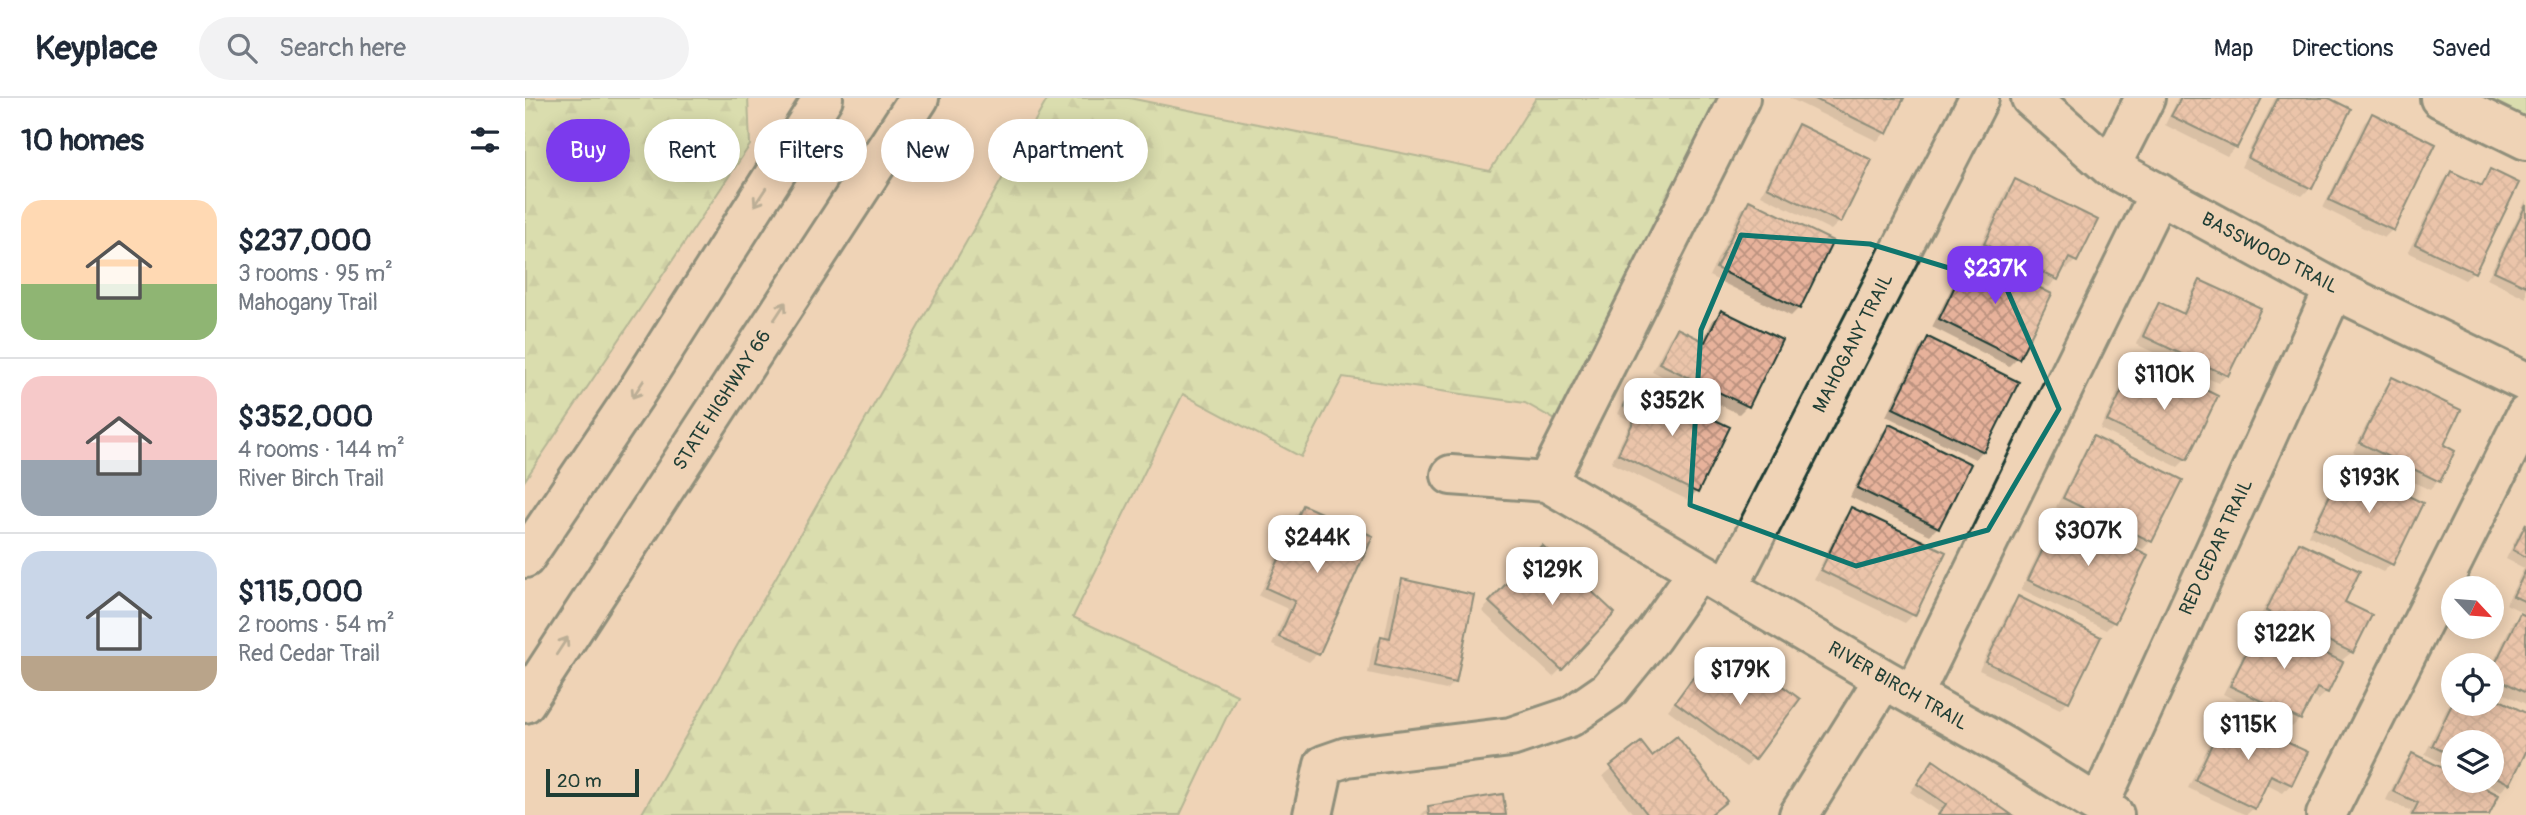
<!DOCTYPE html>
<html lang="en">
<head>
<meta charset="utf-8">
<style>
	body { margin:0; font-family:Pangolin,sans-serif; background:#f2f2f3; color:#1f2937; height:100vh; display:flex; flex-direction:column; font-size:26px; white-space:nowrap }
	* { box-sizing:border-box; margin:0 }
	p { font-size:23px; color:#747a83 }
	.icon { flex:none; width:38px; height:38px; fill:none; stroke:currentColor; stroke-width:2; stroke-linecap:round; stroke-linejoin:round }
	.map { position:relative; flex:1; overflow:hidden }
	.panel { display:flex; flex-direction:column; background:#fff; width:525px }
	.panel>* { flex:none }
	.top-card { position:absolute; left:21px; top:21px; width:665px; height:63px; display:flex; gap:14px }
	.needle { width:46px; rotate:116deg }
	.controls { position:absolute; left:1916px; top:478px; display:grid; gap:14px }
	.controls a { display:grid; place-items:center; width:63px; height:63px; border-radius:50%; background:#fff; box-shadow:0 4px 18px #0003; font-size:35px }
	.scale { position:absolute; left:21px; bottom:18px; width:93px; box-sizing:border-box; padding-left:7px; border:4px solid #1f3d34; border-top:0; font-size:19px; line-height:24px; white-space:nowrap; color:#1f3d34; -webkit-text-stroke:5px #efd3b6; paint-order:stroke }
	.price { position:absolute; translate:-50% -60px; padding:0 16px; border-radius:14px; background:#fff; color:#222; font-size:23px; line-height:46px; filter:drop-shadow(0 2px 4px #0008) }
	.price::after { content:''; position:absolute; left:50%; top:42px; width:21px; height:16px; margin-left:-10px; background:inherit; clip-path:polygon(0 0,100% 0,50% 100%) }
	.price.active { background:#7c3aed; color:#fff }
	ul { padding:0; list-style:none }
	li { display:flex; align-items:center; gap:21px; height:175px; padding:0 21px }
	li+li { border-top:2px solid #e0e1e3 }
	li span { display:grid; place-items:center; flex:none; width:196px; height:140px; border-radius:21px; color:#555 }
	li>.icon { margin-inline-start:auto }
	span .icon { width:84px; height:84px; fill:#fffc; stroke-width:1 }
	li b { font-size:30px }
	h2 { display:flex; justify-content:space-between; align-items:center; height:84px; padding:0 21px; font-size:30px }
	.tag { padding:0 24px; border-radius:32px; background:#fff; box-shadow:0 4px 18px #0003; font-size:24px; line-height:63px }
	.tag.active { background:#7c3aed; color:#fff }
	header { display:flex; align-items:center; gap:42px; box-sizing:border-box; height:98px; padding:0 35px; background:#fff; border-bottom:2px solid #e0e1e3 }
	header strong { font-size:33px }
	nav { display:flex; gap:38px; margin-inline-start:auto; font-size:24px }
	.search { width:490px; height:63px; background:#f2f2f3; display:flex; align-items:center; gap:18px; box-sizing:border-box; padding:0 24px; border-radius:38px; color:#747a83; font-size:26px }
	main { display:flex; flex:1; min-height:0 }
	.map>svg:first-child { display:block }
	.forest { fill:url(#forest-firs); stroke:#70926c; stroke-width:2 }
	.park { fill:#c0e8a4; stroke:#70926c; stroke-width:2 }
	.shadow { fill:#0003 }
	.building { fill:url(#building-cross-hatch); stroke:#1f3d34; stroke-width:2 }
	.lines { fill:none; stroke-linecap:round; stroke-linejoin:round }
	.minor-casing { stroke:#1f3d34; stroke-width:44 }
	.major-casing { stroke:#1f3d34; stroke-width:44 }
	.minor { stroke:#efd3b6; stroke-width:38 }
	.major { stroke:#efd3b6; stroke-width:38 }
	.oneway { stroke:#7d806e }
	.marked { fill:none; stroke:#0f766e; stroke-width:5; stroke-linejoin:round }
	.labels { text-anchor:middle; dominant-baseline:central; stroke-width:5; stroke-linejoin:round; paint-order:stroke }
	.street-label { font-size:19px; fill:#1f3d34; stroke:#efd3b6 }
</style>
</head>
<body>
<header>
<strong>Keyplace</strong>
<div class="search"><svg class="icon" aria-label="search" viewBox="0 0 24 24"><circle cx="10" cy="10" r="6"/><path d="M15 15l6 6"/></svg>Search here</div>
<nav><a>Map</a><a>Directions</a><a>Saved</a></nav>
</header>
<main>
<section class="panel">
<h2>10 homes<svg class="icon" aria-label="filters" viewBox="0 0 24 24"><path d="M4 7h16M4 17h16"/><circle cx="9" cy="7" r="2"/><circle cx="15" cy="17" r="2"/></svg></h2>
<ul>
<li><span style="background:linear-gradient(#ffd9b3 60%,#8fb573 0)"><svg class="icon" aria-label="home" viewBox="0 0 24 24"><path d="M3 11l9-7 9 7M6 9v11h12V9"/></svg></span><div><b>$237,000</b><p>3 rooms · 95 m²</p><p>Mahogany Trail</p></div></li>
<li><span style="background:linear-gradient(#f6c9c9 60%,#9aa5b1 0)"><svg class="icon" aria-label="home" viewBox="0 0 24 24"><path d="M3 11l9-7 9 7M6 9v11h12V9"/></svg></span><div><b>$352,000</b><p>4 rooms · 144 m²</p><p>River Birch Trail</p></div></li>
<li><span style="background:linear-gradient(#c9d6e8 75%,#b9a48a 0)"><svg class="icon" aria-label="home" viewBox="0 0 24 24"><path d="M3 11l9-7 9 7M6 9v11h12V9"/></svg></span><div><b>$115,000</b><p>2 rooms · 54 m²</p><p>Red Cedar Trail</p></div></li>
</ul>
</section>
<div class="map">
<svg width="2001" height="717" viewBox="0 0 2001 717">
	<defs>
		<pattern id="forest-firs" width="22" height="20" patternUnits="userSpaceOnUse" patternTransform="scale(1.75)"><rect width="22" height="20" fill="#c0e8a4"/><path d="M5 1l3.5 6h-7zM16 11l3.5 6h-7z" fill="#a5c88e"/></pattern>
		<pattern id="building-cross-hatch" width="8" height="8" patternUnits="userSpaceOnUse" patternTransform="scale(1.75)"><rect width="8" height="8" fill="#e7b29b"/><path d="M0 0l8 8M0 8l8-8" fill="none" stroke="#bb927f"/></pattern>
	</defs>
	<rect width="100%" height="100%" fill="#efd3b6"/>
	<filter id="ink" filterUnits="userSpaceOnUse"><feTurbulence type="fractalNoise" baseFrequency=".0143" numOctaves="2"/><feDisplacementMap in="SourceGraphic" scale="14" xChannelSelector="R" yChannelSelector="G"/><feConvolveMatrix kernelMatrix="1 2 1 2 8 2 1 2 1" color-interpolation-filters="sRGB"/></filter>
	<g filter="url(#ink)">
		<path class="forest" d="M0,0H223L225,47L0,382Z
			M523,0H604L965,73L1011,0H1198L1036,325L1000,305L818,279L776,359L658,296L548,519L712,597L655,717H116Z"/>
		<path class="park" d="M1924,0H2001V37Z"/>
		<path class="shadow" d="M1264,0H1377L1360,35L1352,43Z
			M1653,0H1735L1710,49L1702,58L1640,27Z
			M1750,0H1800L1824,12L1785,90L1777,98L1716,69Z
			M1847,17L1909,47L1867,132L1859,140L1798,110L1839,25Z
			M1273,28L1314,124L1306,132L1236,97L1265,36Z
			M1966,73L1948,174L1940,182L1883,154L1918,83L1926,75L1954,88Z
			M1490,83L1550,163L1542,171L1537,169L1532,181L1524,189L1452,154L1482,91Z
			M2001,102V200L1962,181Z
			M1224,104L1274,210L1266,218L1184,178L1216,112Z
			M1447,157L1525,196L1492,260L1484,268L1407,229L1439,165Z
			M1676,184L1702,277L1693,285L1611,246L1626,214L1634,206L1656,216L1668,192Z
			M1196,214L1222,308L1214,316L1127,273L1144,240L1152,232L1177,245L1188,222Z
			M1403,241L1458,353L1450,361L1361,318L1395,249Z
			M1641,274L1661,361L1653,369L1575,331L1597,286L1605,278L1629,290Z
			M1868,281L1917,348L1928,353L1913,383L1905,392L1828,354L1860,289Z
			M1111,286L1203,330L1171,394L1163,402L1086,365L1106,323L1093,316L1103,294Z
			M1364,328L1413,429L1405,437L1325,399L1356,336Z
			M1569,341L1626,443L1618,451L1531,409L1561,349Z
			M1820,369L1866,466L1858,474L1783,437L1812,377Z
			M778,409L792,556L784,564L747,547L763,511L734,498L770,417Z
			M1327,411L1388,517L1380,525L1289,481L1319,419Z
			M1536,416L1589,524L1581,532L1496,491L1528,424Z
			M2001,427V516L1981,506L1999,470L1981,461L1994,434Z
			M1775,446L1818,504L1845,517L1827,554L1817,562L1802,594L1793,602L1786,598L1775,621L1767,629L1698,596L1729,534L1739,524L1734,521L1767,454Z
			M1017,449L1036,571L1028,579L957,513Z
			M878,483L929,584L921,592L843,575L848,548L856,540L859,541L869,491Z
			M1493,500L1543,603L1535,611L1454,572L1485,509Z
			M1995,517L2001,520V606L1967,590V567L1987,525Z
			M1224,566L1272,601L1221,669L1143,612L1174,573L1202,594Z
			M1928,598V606H1967V600L2001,617V650L1984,685L1976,693L1954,682H1967V644H1928V670L1900,656Z
			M1702,618L1780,655L1766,686L1758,695L1740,686L1729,710L1721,717L1663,690L1694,626Z
			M1115,647L1127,661L1185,717H1109L1078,678Z
			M1887,657L1928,677V682L1962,717H1884L1886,713L1861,702L1879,665Z
			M1408,664L1484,717H1412L1414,714L1385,694Z
			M904,709L980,717H896Z"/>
		<path class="building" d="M1288,0H1379L1362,36Z
			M1656,0H1737L1712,50L1646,18Z
			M1753,0H1804L1826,11L1787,91L1723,60Z
			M1847,15L1911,46L1869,133L1804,102Z
			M1273,26L1347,62L1316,125L1242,89Z
			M1965,71L1994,85L1950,175L1890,146L1926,73L1957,88Z
			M1490,81L1573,122L1552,164L1544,160L1533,182L1459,146Z
			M1224,102L1308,143L1275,211L1191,170Z
			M2001,107V188L1969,173Z
			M1446,155L1527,196L1494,261L1414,221Z
			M1675,182L1736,210L1703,278L1618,238L1634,204L1659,216Z
			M1196,212L1257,242L1224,309L1134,265L1152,230L1180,244Z
			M1403,239L1494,284L1459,354L1368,310Z
			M1640,272L1693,298L1662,362L1582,323L1605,276L1632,289Z
			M1867,279L1936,312L1919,347L1930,353L1915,384L1835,345Z
			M1111,284L1205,329L1173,395L1093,356L1113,314L1099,308Z
			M1364,326L1446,366L1414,430L1332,390Z
			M1568,338L1658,382L1627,444L1538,400Z
			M1820,367L1898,405L1868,467L1789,429Z
			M778,407L848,438L794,557L754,539L770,503L741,490Z
			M1326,409L1421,454L1390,518L1296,472Z
			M1536,414L1623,457L1590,525L1503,482Z
			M2001,425V459L1988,452Z
			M1774,444L1835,473L1820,504L1847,517L1828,555L1741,513Z
			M1017,447L1090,515L1037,572L964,504Z
			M2001,472V504L1988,498Z
			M877,481L949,497L931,585L850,567L856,538L865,540Z
			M1493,498L1576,539L1544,604L1461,564Z
			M1995,515L2001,518V595L1967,578V572Z
			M1736,524L1818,564L1803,595L1792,590L1776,622L1705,588Z
			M1224,563L1275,601L1230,662L1150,604L1174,571L1203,592Z
			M1967,598L2001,615V654L1985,686L1967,677V644H1928V658L1907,648L1928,604L1967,606Z
			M1701,616L1783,654L1767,687L1746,677L1730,711L1670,682Z
			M1152,638L1202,703L1185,717H1123L1085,668L1116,644L1127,658Z
			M1887,655L1928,675V682H1944L1974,697L1964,717H1887L1893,705L1868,693Z
			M1408,662L1487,717H1413L1421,706L1392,686Z
			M978,696L981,717H904L903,708Z"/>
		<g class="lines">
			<defs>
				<path id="minor" d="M1506,0L1585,69L1809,191L2001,284
					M1915,0L2001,42
					M1585,69L1620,0
					M926,377L1022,384L1359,581L1480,649L1589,717
					M1022,384L1215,0
					M1203,490L1454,0
					M1388,597L1634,95
					M1574,707L1809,191
					M788,717L799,667L822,659L986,639L1045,619L1084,592L1127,539L1173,473
					M1274,717L1359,581
					M1801,717L2001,317"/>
				<path id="major" d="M0,460L109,298L298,0
					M0,605L394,0"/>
			</defs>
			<use href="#minor" class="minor-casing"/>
			<use href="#major" class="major-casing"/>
			<use href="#minor" class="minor"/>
			<use href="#major" class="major"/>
		</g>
		<defs><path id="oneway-shaft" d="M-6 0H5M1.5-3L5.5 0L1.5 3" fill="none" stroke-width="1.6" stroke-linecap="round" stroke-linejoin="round" transform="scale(1.75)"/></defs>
		<g class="oneway">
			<use href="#oneway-shaft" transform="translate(235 99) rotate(123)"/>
			<use href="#oneway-shaft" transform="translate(255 213) rotate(-57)"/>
			<use href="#oneway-shaft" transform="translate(113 291) rotate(123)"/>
			<use href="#oneway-shaft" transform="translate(37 548) rotate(-57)"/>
		</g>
	</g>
	<path d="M0 0H2001V717H0ZM1216,137L1345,146L1480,187L1534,311L1463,432L1331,468L1165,407L1176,232Z" fill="#efd3b6" fill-opacity=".55" fill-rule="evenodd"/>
	<path class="marked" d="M1216,137L1345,146L1480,187L1534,311L1463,432L1331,468L1165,407L1176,232Z"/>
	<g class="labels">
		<g class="street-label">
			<text transform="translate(1745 155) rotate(28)">BASSWOOD TRAIL</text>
			<text transform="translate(1328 245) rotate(-63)">MAHOGANY TRAIL</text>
			<text transform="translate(197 302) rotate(-57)">STATE HIGHWAY 66</text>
			<text transform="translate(1691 449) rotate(-65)">RED CEDAR TRAIL</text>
			<text transform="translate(1373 588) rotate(30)">RIVER BIRCH TRAIL</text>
		</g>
	</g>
</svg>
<div class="controls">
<a><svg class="needle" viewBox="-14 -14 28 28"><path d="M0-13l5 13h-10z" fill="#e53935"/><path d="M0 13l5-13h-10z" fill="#747a83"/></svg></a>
<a><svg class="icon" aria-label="locate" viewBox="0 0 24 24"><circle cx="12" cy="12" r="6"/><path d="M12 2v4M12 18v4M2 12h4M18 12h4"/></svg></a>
<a><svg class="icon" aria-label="layers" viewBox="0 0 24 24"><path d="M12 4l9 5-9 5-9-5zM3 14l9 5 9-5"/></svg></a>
</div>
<div class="scale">20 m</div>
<b class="price active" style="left:1470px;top:208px">$237K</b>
<b class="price" style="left:1639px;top:314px">$110K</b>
<b class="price" style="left:1147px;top:340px">$352K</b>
<b class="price" style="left:1844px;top:417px">$193K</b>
<b class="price" style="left:1563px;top:470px">$307K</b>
<b class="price" style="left:792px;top:477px">$244K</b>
<b class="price" style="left:1027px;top:509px">$129K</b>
<b class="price" style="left:1759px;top:573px">$122K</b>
<b class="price" style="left:1215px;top:609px">$179K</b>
<b class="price" style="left:1723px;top:664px">$115K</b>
<div class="top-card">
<a class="tag active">Buy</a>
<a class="tag">Rent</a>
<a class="tag">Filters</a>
<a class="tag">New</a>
<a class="tag">Apartment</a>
</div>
</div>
</main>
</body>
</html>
